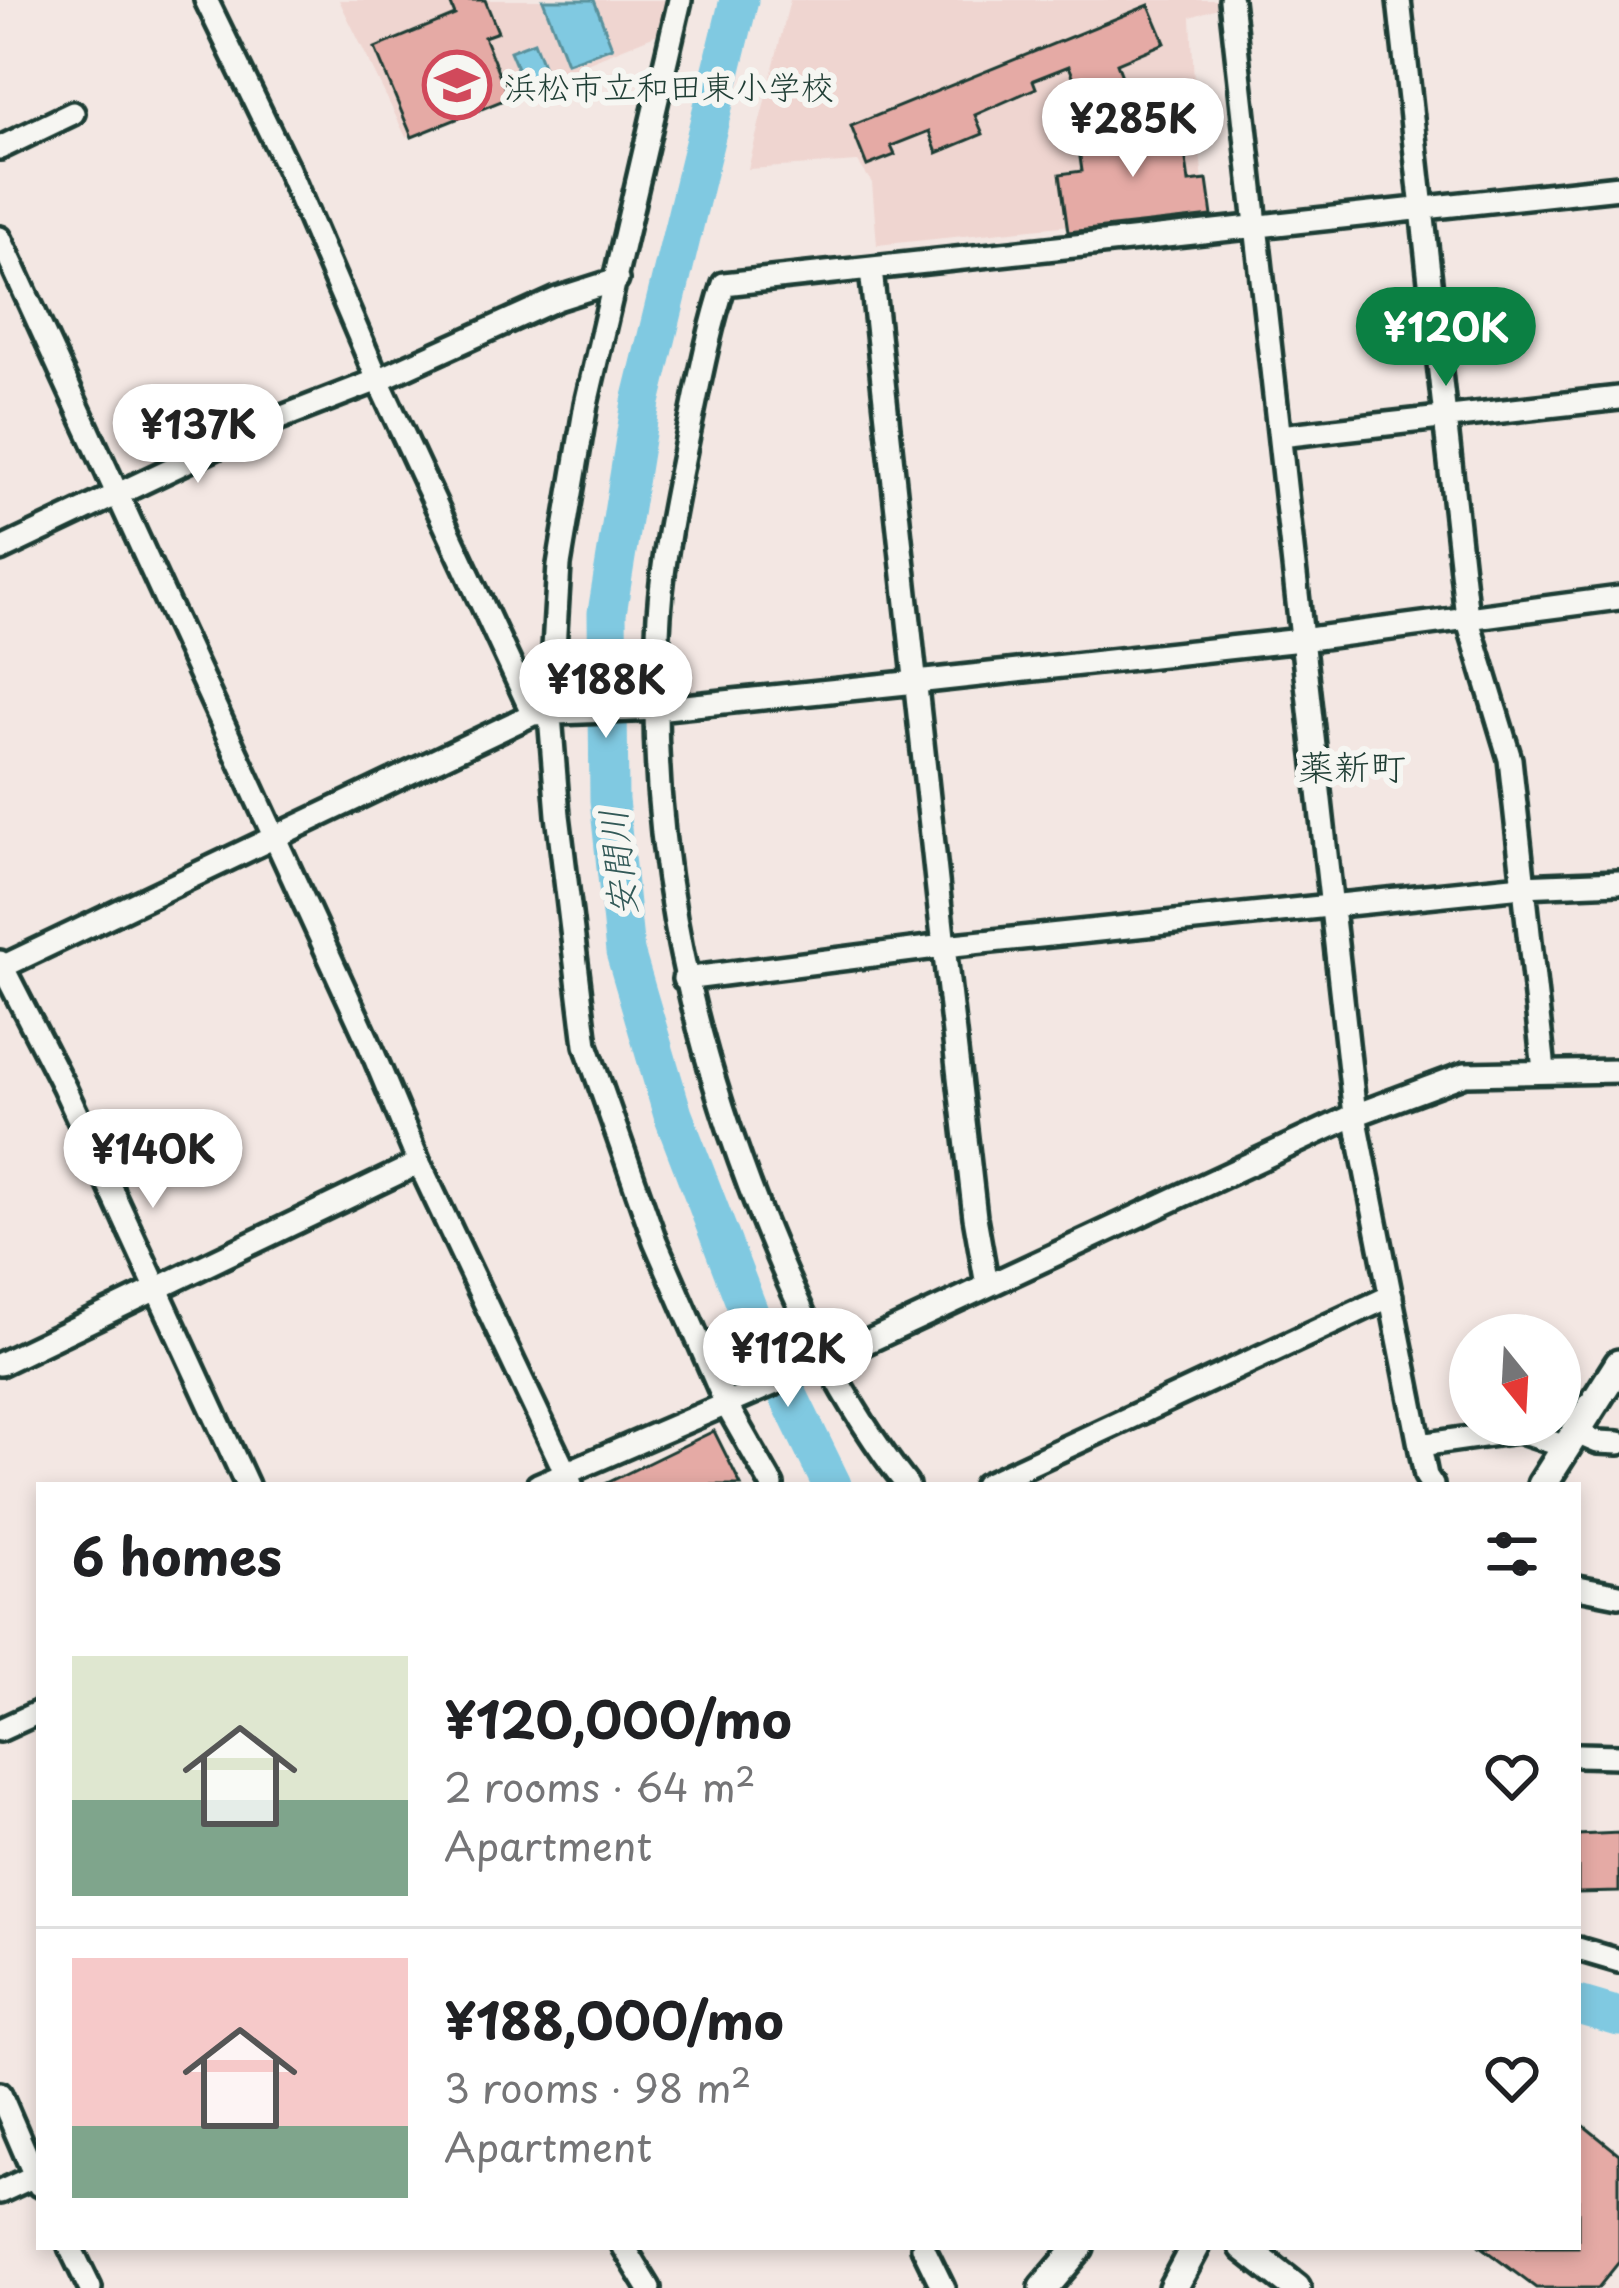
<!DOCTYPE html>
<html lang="en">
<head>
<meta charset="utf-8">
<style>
	body { margin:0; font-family:"Playpen Sans","Klee One",sans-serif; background:#f6f6f6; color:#202124; height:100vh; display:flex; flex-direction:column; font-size:45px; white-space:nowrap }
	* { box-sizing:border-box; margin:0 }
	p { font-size:39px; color:#757577 }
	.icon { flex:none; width:66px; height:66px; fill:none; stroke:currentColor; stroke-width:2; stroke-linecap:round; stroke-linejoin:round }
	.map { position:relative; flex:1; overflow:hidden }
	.sheet { position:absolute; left:36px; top:1482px; width:1545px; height:768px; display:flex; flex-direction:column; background:#fff; border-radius:0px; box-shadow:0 6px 18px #0003 }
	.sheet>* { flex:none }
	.needle { width:78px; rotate:162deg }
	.buttons { position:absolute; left:1449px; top:1314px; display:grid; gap:24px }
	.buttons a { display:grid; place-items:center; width:132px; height:132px; border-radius:50%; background:#fff; box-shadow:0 6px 18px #0003; font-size:60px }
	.price { position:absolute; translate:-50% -102px; padding:0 27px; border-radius:42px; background:#fff; color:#222; font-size:39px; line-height:78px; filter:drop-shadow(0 3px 6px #0008) }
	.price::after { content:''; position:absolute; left:50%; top:72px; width:36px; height:27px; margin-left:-18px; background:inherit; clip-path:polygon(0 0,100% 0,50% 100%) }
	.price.active { background:#0b8043; color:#fff }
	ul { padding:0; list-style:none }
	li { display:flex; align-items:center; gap:36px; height:300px; padding:0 36px }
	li+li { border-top:3px solid #e0e0e0 }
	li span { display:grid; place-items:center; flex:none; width:336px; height:240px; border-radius:0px; color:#555 }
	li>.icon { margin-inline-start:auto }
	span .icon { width:144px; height:144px; fill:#fffc; stroke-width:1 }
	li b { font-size:51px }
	h2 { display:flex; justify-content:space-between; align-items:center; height:144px; padding:0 36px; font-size:51px }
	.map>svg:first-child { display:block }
	.built { fill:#efd5d0 }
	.water { fill:#80c9e1; stroke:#59919c; stroke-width:3 }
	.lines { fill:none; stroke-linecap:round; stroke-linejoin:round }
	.river { stroke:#80c9e1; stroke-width:39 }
	.building { fill:#e5aaa5; stroke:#1f3d34; stroke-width:3 }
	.minor-casing { stroke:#1f3d34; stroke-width:30 }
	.major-casing { stroke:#1f3d34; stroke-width:36 }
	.minor { stroke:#f6f6f2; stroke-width:21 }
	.major { stroke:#f6f6f2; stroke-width:27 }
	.labels { text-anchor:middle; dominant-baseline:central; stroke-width:12; stroke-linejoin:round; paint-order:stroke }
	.poi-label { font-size:33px; fill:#1f3d34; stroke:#f6f6f2; text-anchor:start }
	.neighbourhood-label { font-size:36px; fill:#1f3d34; stroke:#f6f6f2 }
	.water-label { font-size:36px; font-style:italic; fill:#325957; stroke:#f6f6f2 }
</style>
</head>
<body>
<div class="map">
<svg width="1619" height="2288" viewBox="0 0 1619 2288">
	<rect width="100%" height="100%" fill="#f3e7e3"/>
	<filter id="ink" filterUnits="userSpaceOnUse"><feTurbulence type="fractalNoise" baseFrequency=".00833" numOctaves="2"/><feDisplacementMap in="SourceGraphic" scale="24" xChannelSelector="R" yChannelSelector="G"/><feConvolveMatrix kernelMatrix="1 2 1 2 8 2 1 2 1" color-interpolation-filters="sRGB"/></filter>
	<g filter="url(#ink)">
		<path class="built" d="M339,0H668L660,33L406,137Z
			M790,0H1219L1220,7L1191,17L1195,104L1206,211L877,245L872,183L858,162L748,169Z"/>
		<path class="water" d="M543,0H594L612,47L567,63Z
			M534,42L546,73L523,82L510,51Z"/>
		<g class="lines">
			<path class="river" d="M739,0L641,402L607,613L609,800L625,952L673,1115L753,1323L832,1485
				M1578,2005L1619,2017"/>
		</g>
		<path class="building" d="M449,0H485L498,32L484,37L509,98L412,137L375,48L455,15Z
			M1149,5L1165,43L1117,63L1124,82L1082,98L1069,66L1033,80L1036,88L975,115L983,134L937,153L929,131L891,146L895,155L867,166L851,126Z
			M1181,122L1189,182L1207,180L1212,216L1068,232L1060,174L1082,171L1077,136Z
			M714,1431L741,1485H603Z
			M1619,1833V1892L1578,1893V1835Z
			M1578,2121L1619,2154V2262L1598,2288H1536L1481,2247H1578Z"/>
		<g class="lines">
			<defs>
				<path id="minor" d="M206,0L288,169L378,380L533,714
					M680,0L586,404L559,565L550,715L558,815L586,1045L655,1241L727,1406L772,1485
					M1231,0L1355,1115L1426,1476L1432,1485
					M1399,0L1467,617L1510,759L1544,1070
					M0,148L73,113
					M0,238L368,1041L419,1163
					M871,270L944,946L975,1217L987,1285
					M1280,436L1619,398
					M0,550L272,421L378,380L557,299L617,280
					M0,962L64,1087L247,1485
					M0,968L533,714L656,709L916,682L1301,640L1619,598
					M684,979L944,946L1522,886L1619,882
					M0,1364L419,1163L571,1484
					M1577,1433L1598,1442L1619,1443
					M1420,1445L1518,1431L1566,1447
					M538,1485L824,1362L1355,1115L1465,1074L1619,1071
					M907,1485C842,1403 798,1309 760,1213C684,1020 644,824 659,615C663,555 676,494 688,435C699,384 708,333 724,284L1619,187
					M985,1485L1391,1296
					M1578,1587L1619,1595
					M0,1730L39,1712
					M1578,1755L1619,1756
					M1578,1949L1619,1961
					M0,2094L39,2185
					M0,2192L39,2174
					M70,2247L90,2288
					M624,2247L649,2288
					M923,2247L943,2288"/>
				<path id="major" d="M1542,1485L1619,1364
					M1244,2247L1296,2288
					M1044,2288L1079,2247
					M1173,2288L1195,2247"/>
			</defs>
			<use href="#minor" class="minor-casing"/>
			<use href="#major" class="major-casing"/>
			<use href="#minor" class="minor"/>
			<use href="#major" class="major"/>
		</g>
	</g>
	<defs>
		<symbol id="school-ring" viewBox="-11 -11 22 22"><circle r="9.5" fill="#f6f6f2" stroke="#d1495b" stroke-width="1.5"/><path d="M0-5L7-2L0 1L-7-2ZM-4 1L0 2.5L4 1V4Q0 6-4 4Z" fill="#d1495b"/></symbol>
	</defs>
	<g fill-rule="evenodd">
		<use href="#school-ring" x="419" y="47" width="76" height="76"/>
	</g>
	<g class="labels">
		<g class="poi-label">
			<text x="504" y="85">浜松市立和田東小学校</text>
		</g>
		<g class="neighbourhood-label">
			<text x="1352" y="765">薬新町</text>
		</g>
		<g class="water-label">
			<text transform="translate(616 863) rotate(-96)">安間川</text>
		</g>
	</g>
</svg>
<div class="buttons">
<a><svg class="needle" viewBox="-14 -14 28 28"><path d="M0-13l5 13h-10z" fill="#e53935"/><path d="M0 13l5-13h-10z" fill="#757577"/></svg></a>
</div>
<b class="price" style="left:1133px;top:180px">¥285K</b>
<b class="price active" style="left:1446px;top:389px">¥120K</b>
<b class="price" style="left:198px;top:486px">¥137K</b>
<b class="price" style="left:606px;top:741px">¥188K</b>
<b class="price" style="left:153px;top:1211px">¥140K</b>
<b class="price" style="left:788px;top:1410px">¥112K</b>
<section class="sheet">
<h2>6 homes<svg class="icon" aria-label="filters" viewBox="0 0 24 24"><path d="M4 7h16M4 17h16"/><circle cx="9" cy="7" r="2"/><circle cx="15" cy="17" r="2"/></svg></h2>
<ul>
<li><span style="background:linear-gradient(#dfe7d0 60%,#7fa58c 0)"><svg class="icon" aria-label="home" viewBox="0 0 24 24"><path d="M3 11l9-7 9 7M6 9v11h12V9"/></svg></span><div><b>¥120,000/mo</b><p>2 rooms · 64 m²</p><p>Apartment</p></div><svg class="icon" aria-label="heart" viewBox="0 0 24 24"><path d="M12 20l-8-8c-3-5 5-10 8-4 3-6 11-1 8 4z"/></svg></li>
<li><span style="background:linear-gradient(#f6c9c9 70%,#7fa58c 0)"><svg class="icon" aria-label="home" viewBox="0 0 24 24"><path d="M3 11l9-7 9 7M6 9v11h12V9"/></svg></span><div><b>¥188,000/mo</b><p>3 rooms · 98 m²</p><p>Apartment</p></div><svg class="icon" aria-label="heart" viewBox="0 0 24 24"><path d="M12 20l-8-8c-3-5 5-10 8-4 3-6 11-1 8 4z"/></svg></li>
</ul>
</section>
</div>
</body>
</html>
